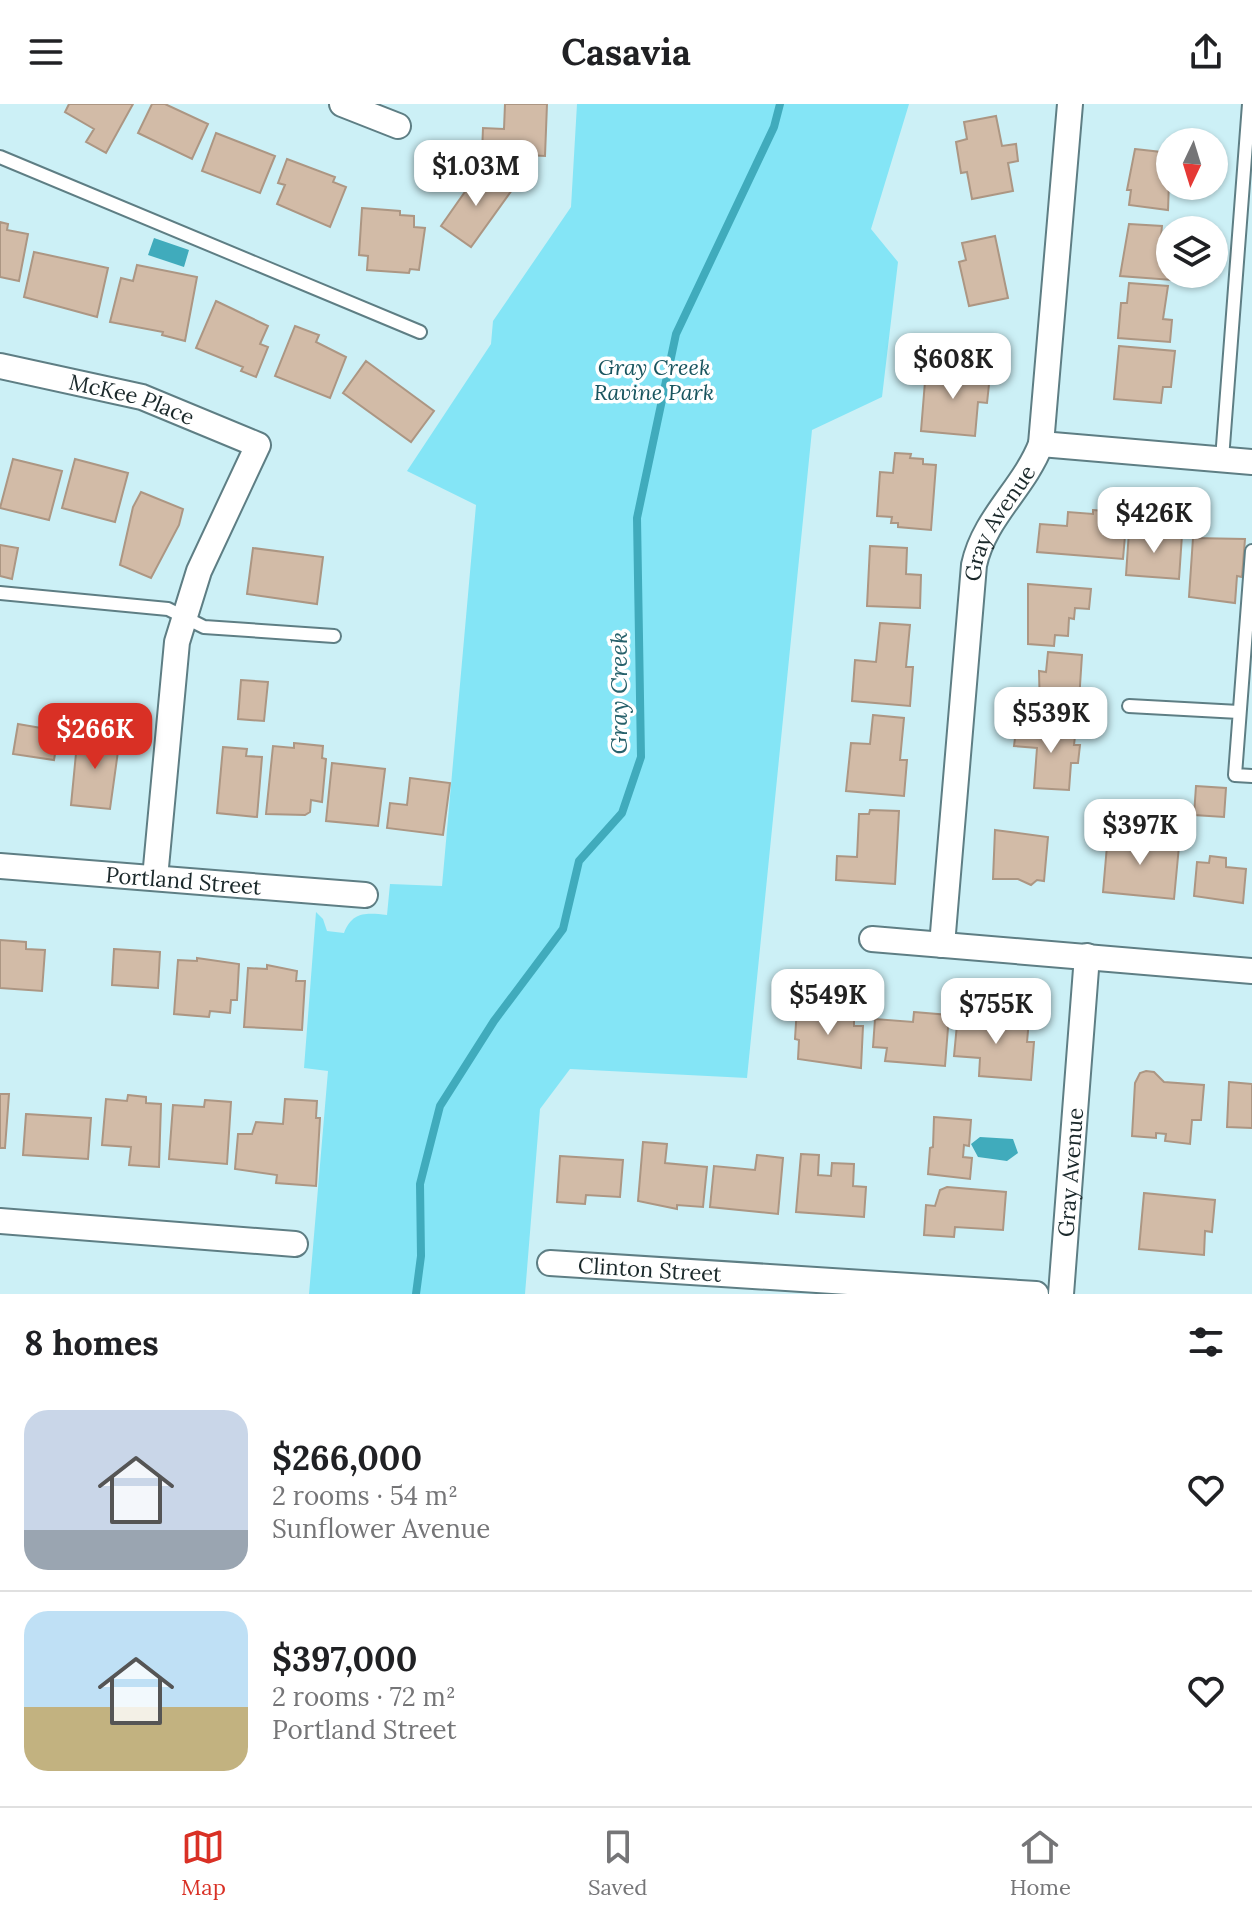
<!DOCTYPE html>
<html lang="en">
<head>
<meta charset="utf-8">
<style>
	body { margin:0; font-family:Lora,serif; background:#f6f6f6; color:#202124; height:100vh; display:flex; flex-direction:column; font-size:30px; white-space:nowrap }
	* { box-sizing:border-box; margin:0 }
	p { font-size:26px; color:#757577 }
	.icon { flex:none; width:44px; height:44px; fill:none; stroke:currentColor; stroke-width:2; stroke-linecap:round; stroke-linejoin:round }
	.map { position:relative; height:1190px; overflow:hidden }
	.side { display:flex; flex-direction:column; background:#fff; flex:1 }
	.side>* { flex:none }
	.needle { width:52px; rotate:184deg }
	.buttons { position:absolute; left:1156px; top:24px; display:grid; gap:16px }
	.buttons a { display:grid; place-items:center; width:72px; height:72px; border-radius:50%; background:#fff; box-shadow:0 2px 6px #0004; font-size:40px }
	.price { position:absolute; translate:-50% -68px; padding:0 18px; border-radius:16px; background:#fff; color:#222; font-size:26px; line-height:52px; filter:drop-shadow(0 2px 4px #0008) }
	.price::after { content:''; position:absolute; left:50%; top:48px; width:24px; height:18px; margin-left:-12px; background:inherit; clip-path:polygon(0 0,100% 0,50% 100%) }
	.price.current { background:#d93025; color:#fff }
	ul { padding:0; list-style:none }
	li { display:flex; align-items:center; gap:24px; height:200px; padding:0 24px }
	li+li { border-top:2px solid #e0e0e0 }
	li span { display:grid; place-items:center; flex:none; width:224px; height:160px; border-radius:24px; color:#555 }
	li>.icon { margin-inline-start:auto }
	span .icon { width:96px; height:96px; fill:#fffc; stroke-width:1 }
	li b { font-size:34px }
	h2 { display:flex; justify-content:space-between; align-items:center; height:96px; padding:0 24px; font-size:34px }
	header { display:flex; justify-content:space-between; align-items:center; height:104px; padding:0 24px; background:#fff; font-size:36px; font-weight:700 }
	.tab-bar { display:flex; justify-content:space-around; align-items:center; height:112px; border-top:2px solid #e0e0e0; background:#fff; font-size:22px; color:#757577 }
	.tab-bar a { display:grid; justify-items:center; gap:4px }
	.tab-bar .current { color:#d93025 }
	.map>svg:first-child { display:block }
	.green { fill:#84e5f6 }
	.water { fill:#40abbc }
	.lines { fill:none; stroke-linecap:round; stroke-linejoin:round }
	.stream { stroke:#40abbc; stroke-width:8 }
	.building { fill:#d2bba7; stroke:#ac9683; stroke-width:2 }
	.service-casing { stroke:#5e7e84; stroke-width:16 }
	.minor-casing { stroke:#5e7e84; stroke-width:28 }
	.service { stroke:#fff; stroke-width:12 }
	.minor { stroke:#fff; stroke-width:24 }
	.labels { text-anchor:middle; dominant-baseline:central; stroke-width:7; stroke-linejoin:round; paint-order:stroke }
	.park-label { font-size:22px; font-style:italic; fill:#19555f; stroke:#fff }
	.street-label { font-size:22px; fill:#1b292b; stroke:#fff }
	.water-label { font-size:24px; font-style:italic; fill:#27616b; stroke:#fff }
</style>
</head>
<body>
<header><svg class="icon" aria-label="menu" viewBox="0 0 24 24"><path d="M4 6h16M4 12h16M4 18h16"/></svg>Casavia<svg class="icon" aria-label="share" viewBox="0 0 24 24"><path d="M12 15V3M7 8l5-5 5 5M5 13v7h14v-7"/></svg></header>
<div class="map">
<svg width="1252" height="1190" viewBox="0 0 1252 1190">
	<rect width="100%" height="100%" fill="#ccf0f6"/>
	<path class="green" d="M577,0H909L871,125L898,158L882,293L812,326L747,974L570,965L540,1005L525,1190H309L328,967L304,964L316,808L323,815L327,827L344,829C353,807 366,809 387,811L390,780L442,782L476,401L407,367L491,240L493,217L571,103Z"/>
	<path class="water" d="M154,134L189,146L184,163L148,151Z
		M980,1033L1013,1035L1018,1049L1007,1057L978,1053L971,1040Z"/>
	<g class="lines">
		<path class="stream" d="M416,1190L421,1152L420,1080L440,1002L494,917L563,825L579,757L622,709L641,653L637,414L676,230L774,23L780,0"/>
	</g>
	<path class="building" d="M69,0H133L106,49L86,38L94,25L65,8Z
		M152,0H165L208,20L192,55L138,29Z
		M505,0H547L545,52L482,49L483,24L504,25Z
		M996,12L1002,42L1016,40L1018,57L1008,59L1013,87L972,95L967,68L961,69L956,38L967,35L964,18Z
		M216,29L275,52L260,89L202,67Z
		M1135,45L1170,49L1168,106L1129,101L1131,86H1127Z
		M287,55L335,73L333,78L346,83L330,123L277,100L285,81L278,79Z
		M481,65L512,86L471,143L441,122Z
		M362,104L400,107V111L414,112V123L425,124L419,166L410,165L409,169L367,166L368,152L359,151Z
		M0,118L8,120L7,126L28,130L19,177L0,173Z
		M1129,120L1162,122L1160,142L1170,143L1172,176L1120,172Z
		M995,132L1008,194L969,202L959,158L966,156L962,139Z
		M34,148L108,164L97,213L24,193Z
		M137,161L197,173L185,237L162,231L163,228L110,218L121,174L133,177Z
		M1129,179L1168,182L1163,215L1172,216L1170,238L1118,234L1121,199H1127Z
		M216,197L268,222L260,240L268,243L256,273L241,267L243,263L196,244Z
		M295,222L319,231L316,238L346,253L330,294L275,272Z
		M1119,242L1175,247L1171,283H1163L1161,299L1114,295Z
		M366,257L434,307L411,338L343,289Z
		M926,265L990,271L987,299L978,298L975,332L921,327Z
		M895,349L911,350L910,354L923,355V360L936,361L931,426L898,423V419H891L892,413L877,412L880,368L893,369Z
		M13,355L62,367L49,416L0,404Z
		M75,355L128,369L115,418L62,404Z
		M141,388L183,405L179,421L151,474L120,461L133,403Z
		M1093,406L1127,409L1123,455L1037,448L1040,420L1067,422L1068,408L1093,410Z
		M1129,427L1182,431L1179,475L1126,471Z
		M1193,434L1245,435L1242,473L1237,472L1235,499L1189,493Z
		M0,441L18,444L12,475L0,472Z
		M870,442L907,444L906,470L921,471L920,504L867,502Z
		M253,444L323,453L317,500L247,490Z
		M1028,480L1091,485L1089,505L1075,504L1074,515L1069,514L1068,532L1055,531L1054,542L1028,540Z
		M880,519L910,521L906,563H913L910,602L852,597L855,556L876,558Z
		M1048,548L1082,551L1078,612L1040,609L1039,567L1046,568Z
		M241,576L268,578L264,617L238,615Z
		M873,611L904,614L900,656H907L904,692L846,687L851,639L870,640Z
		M18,620L59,627L54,656L13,650Z
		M1038,621L1076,624L1074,641H1080L1078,659H1071L1069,686L1034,684L1037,644L1014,642L1016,626L1037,627Z
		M78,629L120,633L110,705L71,701Z
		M294,639L323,642L322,654L326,655L322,698L311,696L310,708L305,711L266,710L273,642L294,644Z
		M223,643L247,645L246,652L262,653L257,713L217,709Z
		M332,659L385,665L378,722L326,717Z
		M410,674L450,679L443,731L387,724L390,699L407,701Z
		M1196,682L1226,684L1224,713L1194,711Z
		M870,706L899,707L895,780L836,776L837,752L857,753L859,710H869Z
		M995,726L1048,733L1044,777L1037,776L1031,781L1018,775H993Z
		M1108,730L1161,735V740L1179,742L1174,795L1103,788Z
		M1210,752L1226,754V763L1246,765L1243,799L1194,792L1197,758L1209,759Z
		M0,836L26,838V845L45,846L42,887L0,884Z
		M114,845L160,848L158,884L112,881Z
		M197,854L239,860L237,896H231L230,909L210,907L209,913L174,910L178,856L197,857Z
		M267,861L297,867L296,877H305L302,926L244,923L248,864L267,865Z
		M797,903L835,905L834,911L854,913V922H863L861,964L798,955L799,936L795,935Z
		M914,908L949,911L945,962L885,957L887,944L873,943L875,915L913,918Z
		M958,910L1029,916L1027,938H1034L1031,976L979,972L980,954L954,952Z
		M1146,967L1154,968L1164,978L1204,981L1201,1016H1192L1190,1040L1165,1037L1166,1030L1156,1029V1034L1132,1032L1135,979L1140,969Z
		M1229,978L1252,980V1024L1227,1023Z
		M0,990H9L5,1044H0Z
		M128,991L146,993V999L161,1000L159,1063L129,1061L131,1043L102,1041L106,995L127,997Z
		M285,995L317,997L316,1014H320L316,1082L276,1079L277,1071L235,1065L238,1030H252L256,1018L283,1020Z
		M205,996L231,998L227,1060L169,1055L173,1001L204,1003Z
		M26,1010L91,1014L88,1055L23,1051Z
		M934,1013L971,1016L969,1042L964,1041L963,1053L972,1054L970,1075L928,1070L930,1044L933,1043Z
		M643,1038L667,1040L665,1059L707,1063L703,1103L677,1101V1105L638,1097Z
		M801,1050L819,1051L818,1071L831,1072L832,1059L854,1060L853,1082L866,1083L864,1113L796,1108Z
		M757,1051L783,1054L778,1110L710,1103L714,1062L755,1066Z
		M560,1052L623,1056L620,1093L586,1091L585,1100L557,1098Z
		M947,1083L1006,1088L1003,1126L955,1123L954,1133L924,1131L926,1101L935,1102L940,1086Z
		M1144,1089L1215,1096L1212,1128L1205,1127L1204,1151L1139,1145Z"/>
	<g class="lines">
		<defs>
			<path id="service" d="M0,53L420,228
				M1222,355L1249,0
				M1252,447L1235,671L1252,672
				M0,489L168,505L204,523L334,532
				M1129,602L1239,608"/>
			<g id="minor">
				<path d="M342,0L398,22"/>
				<path id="s1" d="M0,262L142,293L258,341L199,467L177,538L155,774"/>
				<path d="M1041,340L1252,358"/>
				<path id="s2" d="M0,762L365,791"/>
				<path d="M872,835L1252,867"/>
				<path id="s3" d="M942,841L974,461C984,414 1024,384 1041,340L1070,0"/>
				<path d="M0,1117L295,1140"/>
				<path id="s4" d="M550,1159L1036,1190"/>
				<path id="s5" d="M1061,1190L1087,852"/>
			</g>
		</defs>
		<use href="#service" class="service-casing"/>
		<use href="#minor" class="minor-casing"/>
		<use href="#service" class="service"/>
		<use href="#minor" class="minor"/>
	</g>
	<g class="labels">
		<g class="park-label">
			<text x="654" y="263">Gray Creek<tspan x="654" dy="25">Ravine Park</tspan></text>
		</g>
		<g class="street-label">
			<text stroke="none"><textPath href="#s1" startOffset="136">McKee Place</textPath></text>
			<text stroke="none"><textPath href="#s3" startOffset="430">Gray Avenue</textPath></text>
			<text stroke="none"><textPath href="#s2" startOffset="184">Portland Street</textPath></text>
			<text stroke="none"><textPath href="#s5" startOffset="122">Gray Avenue</textPath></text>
			<text stroke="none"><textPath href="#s4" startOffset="100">Clinton Street</textPath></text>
		</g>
		<g class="water-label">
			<text transform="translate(618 589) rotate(-90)">Gray Creek</text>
		</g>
	</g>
</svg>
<div class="buttons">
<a><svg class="needle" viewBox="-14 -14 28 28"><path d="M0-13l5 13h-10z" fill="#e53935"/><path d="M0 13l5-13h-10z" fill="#757577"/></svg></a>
<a><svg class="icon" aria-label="layers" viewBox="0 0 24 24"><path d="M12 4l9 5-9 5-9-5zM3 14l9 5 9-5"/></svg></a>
</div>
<b class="price" style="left:476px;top:104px">$1.03M</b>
<b class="price" style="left:953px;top:297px">$608K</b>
<b class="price" style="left:1154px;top:451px">$426K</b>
<b class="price" style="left:1051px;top:651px">$539K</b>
<b class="price current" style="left:95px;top:667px">$266K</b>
<b class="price" style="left:1140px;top:763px">$397K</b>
<b class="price" style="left:828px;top:933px">$549K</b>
<b class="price" style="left:996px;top:942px">$755K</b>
</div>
<section class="side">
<h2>8 homes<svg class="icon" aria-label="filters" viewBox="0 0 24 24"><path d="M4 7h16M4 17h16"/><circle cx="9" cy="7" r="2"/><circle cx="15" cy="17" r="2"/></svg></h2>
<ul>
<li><span style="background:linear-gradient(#c9d6e8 75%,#9aa5b1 0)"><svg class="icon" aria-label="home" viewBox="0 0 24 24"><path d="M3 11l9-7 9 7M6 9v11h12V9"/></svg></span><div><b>$266,000</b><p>2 rooms · 54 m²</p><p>Sunflower Avenue</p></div><svg class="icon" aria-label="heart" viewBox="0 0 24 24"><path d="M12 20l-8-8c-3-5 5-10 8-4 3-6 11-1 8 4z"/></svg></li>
<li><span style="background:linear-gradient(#bfe0f5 60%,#c2b280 0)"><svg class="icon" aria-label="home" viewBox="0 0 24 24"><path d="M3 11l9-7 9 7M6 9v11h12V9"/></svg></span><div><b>$397,000</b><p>2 rooms · 72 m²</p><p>Portland Street</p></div><svg class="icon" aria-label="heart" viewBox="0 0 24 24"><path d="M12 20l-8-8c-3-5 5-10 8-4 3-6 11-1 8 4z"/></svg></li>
</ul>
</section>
<nav class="tab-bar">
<a class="current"><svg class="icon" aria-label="map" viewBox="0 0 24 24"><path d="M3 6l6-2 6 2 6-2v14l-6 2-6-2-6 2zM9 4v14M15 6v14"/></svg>Map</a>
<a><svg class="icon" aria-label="saved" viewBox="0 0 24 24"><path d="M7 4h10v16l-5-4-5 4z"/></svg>Saved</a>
<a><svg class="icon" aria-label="home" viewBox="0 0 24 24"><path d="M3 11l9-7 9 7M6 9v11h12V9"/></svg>Home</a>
</nav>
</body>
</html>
